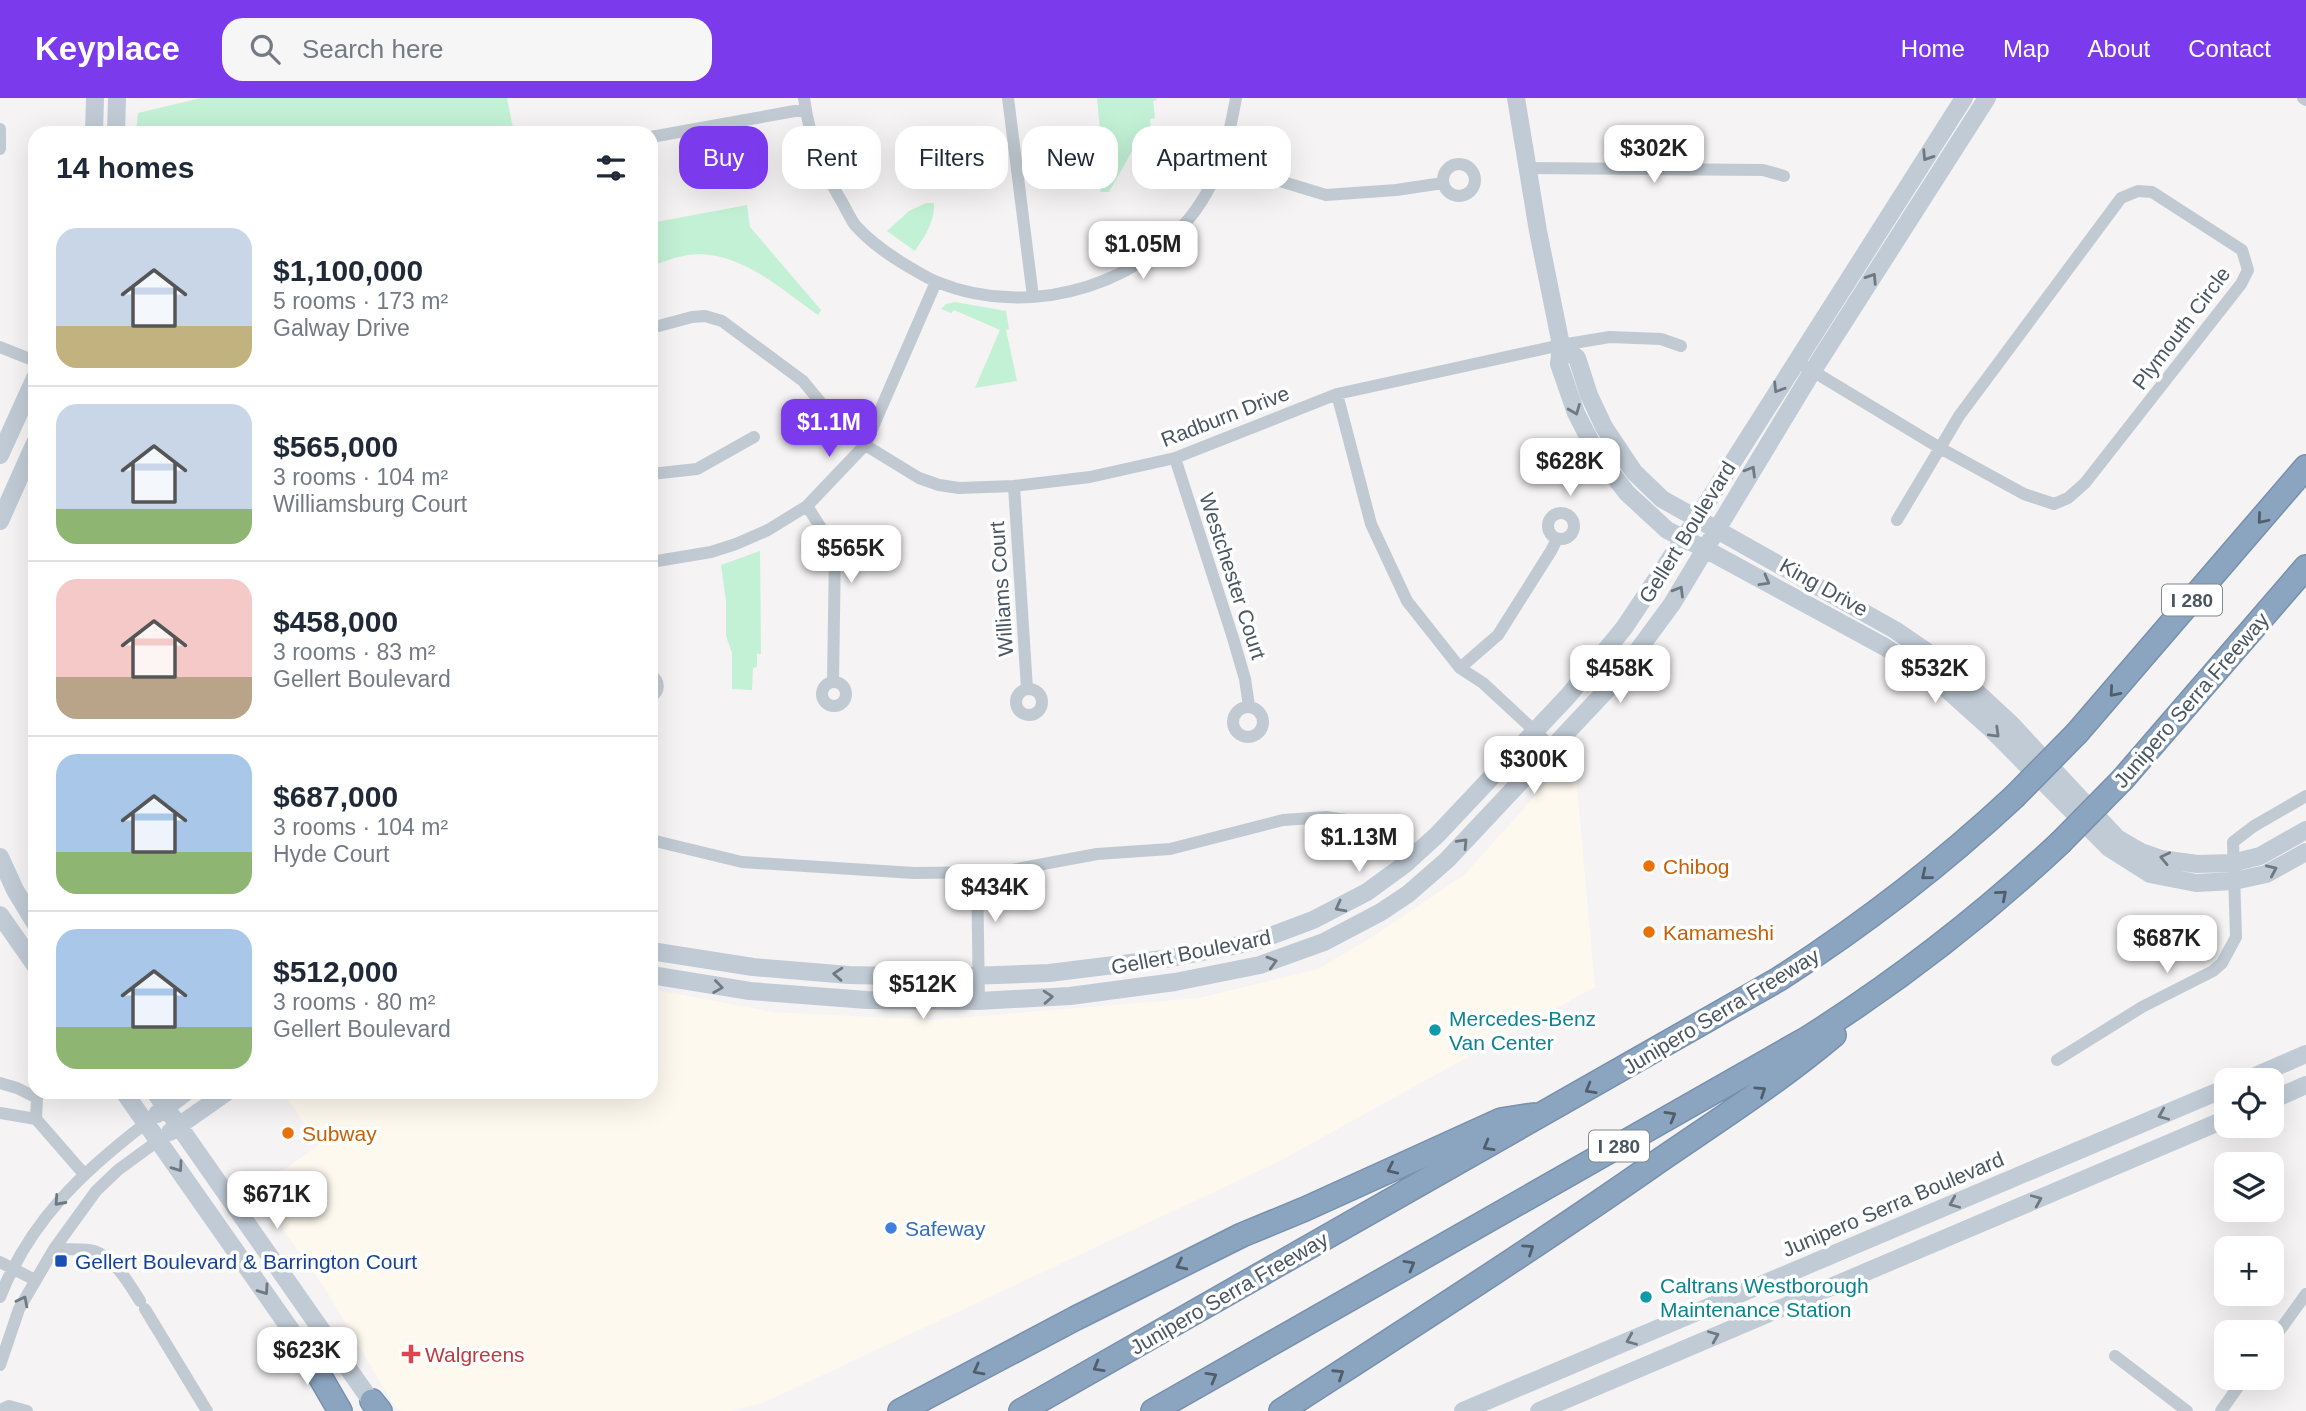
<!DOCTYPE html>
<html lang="en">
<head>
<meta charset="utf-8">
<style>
	body { margin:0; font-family:Arial,sans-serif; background:#f6f6f7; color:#1f2937; height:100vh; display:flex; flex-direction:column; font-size:26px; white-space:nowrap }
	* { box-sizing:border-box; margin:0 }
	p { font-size:23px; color:#747a83 }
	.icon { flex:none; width:38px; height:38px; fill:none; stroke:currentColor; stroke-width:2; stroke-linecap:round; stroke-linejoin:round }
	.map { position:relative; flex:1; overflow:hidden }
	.panel { position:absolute; left:28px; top:28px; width:630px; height:973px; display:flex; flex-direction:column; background:#fff; border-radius:21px; box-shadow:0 7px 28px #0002 }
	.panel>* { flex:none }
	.guide { position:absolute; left:679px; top:28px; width:665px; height:63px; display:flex; gap:14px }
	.buttons { position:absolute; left:2214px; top:970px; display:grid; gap:14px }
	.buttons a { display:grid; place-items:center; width:70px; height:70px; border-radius:14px; background:#fff; box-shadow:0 7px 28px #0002; font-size:35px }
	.price { position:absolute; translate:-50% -60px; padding:0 16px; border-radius:14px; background:#fff; color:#222; font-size:23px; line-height:46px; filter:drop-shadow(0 2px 4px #0008) }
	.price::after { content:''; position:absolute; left:50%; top:42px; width:21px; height:16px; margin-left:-10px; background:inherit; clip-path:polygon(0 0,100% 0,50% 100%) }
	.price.current { background:#7c3aed; color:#fff }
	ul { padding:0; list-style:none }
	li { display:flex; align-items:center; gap:21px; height:175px; padding:0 28px }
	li+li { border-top:2px solid #e0e1e3 }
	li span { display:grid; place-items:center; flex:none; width:196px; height:140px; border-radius:21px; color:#555 }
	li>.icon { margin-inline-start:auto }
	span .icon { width:84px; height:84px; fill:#fffc; stroke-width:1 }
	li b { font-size:30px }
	h2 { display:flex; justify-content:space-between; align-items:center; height:84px; padding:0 28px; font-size:30px }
	.pill { padding:0 24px; border-radius:21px; background:#fff; box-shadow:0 7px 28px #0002; font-size:24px; line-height:63px }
	.pill.current { background:#7c3aed; color:#fff }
	header { display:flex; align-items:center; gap:42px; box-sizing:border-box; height:98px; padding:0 35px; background:#7c3aed; color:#fff }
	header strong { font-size:33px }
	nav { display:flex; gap:38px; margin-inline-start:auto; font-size:24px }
	.search { width:490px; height:63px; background:#f6f6f7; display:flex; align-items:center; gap:18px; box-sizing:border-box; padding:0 24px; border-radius:21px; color:#747a83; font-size:26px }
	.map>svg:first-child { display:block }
	.commercial { fill:#fdf9ef }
	.green { fill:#c3f1d5 }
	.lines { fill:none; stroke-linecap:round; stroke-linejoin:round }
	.highway-casing { stroke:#7690ad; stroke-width:26 }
	.street { stroke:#c1cad2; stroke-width:12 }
	.secondary { stroke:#c1cbd6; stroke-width:18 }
	.highway { stroke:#8ba5c1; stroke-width:23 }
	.highway-bridge-casing { stroke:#7690ad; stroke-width:26; stroke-linecap:butt }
	.highway-bridge { stroke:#8ba5c1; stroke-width:23 }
	.oneway { stroke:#6e7984 }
	.oneway2 { stroke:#505e6b }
	.oneway3 { stroke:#6e7983 }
	.food-dot { fill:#e8710a; stroke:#fff; stroke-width:2.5 }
	.culture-dot { fill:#0f9aa8; stroke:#fff; stroke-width:2.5 }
	.shop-dot { fill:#3f7fe0; stroke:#fff; stroke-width:2.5 }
	.transit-dot { fill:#1a4fb4; stroke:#fff; stroke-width:2.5 }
	.health-dot { fill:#e0444e; stroke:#fff; stroke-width:2.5 }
	.labels { text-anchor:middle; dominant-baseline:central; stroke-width:7; stroke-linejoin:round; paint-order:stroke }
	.shield { fill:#fff; stroke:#808990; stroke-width:2 }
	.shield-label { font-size:19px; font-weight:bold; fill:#4a5661 }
	.street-label { font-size:21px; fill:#4a5661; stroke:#fff }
	.food-label { font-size:21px; fill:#c56008; stroke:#fff; text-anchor:start }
	.culture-label { font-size:21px; fill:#0d838f; stroke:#fff; text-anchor:start }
	.shop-label { font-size:21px; fill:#366cbe; stroke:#fff; text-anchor:start }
	.transit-label { font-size:21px; fill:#164399; stroke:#fff; text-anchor:start }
	.health-label { font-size:21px; fill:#be3a42; stroke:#fff; text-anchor:start }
</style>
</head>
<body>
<header>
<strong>Keyplace</strong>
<div class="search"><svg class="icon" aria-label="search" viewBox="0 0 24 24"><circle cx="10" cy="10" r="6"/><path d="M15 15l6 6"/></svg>Search here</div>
<nav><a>Home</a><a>Map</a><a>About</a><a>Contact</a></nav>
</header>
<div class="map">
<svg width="2306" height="1313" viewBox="0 0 2306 1313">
	<rect width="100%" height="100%" fill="#f5f3f3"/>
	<path class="commercial" d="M1574,655L1595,889L1276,1065L763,1305L729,1313H401L395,1309L327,1194L255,1092L319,1047L283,994H651V891L773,914L932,922L1199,900L1318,871L1369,841L1464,777Z"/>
	<path class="green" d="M201,0H507L514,35H136L138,15Z
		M1097,0H1156L1157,2L1153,3L1155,20L1150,21L1151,30H1145L1109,94H1100L1102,56Z
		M926,105H934C935,124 925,138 915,153L887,133L909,113Z
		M747,107L750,129L821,212L818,217C780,191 738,150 688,157C675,159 663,164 651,168V125Z
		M955,204L1006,213L1009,231L1006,232L1017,283L975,290L1000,232L954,212L951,215L941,211L946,206Z
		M760,453L761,556H757V569L753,570L752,592L732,591V555L726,538V503L721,467Z"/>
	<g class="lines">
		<defs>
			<path id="highway" d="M2077,635L2306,369
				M2123,681L2306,469
				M300,1244L340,1313
				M372,1303L380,1313
				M900,1313L1076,1220L1242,1137L1305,1111L1501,1022L1534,1017
				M1021,1313L1779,881C1863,827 1941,767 2014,699
				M1153,1313L1808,940C1898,883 1982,818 2060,745
				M1281,1313C1406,1232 1531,1152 1653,1067C1714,1025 1777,985 1834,937"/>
		</defs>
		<use href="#highway" class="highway-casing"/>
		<path class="street" d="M804,0C807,22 813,46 822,67C827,79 835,92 842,104C846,111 850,120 855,127C871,145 889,157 909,169C918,174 927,180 937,184C1033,223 1154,186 1206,96C1223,66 1230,33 1236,0
			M1008,0L1033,199
			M2303,0L2306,2
			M0,31V51
			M651,39L806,11
			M1220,65L1326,97L1396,92L1443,85
			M1443 82a16 16 0 1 1 32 0a16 16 0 1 1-32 0Z
			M1528,70L1763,72L1784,78
			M2138,93L2152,94L2242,152L2248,172L2241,186L2085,385L2068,400L2054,406L2024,396L1940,350L1959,318L2121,100Z
			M651,230L692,219L705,218L722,223L803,283L835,322L865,347L919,380L939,387L959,390L1014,388L1090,379L1175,360L1337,296L1561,247L1610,239L1661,241L1681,248
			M0,249L35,263
			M1796,263L1940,350L1897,422
			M1337,296L1371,426L1407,503L1460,570L1483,585L1553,650
			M1175,360L1233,540L1245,581L1249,608
			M651,376L697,371L754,339
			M1014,388L1027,591
			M807,408L835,452L833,584
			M1548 428a13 13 0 1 1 26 0a13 13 0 1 1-26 0Z
			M651,464L711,454L736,446L768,432L807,408L865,347L936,184
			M1460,570L1498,537L1551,453L1557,441
			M651,577C660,583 660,593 651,599
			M822 596a12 12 0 1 1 24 0a12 12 0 1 1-24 0Z
			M1016 604a13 13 0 1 1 26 0a13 13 0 1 1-26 0Z
			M1233 624a15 15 0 1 1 30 0a15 15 0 1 1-30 0Z
			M651,742L742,764L914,775L1001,774L1097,756L1170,751L1283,722L1326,719L1386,728L1403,740L1417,757
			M977,774L979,903
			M2057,962L2142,909L2213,873L2222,865L2236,839L2233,744L2254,728L2306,698
			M0,985L17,990L37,1000L36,1021L84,1076
			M0,1015L36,1021
			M54,1151C65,1152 85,1150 94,1153C114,1159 130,1187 140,1203
			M0,1164L35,1182
			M0,1199C30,1123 82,1074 146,1025
			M145,1211L207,1313
			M2272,1243L2306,1196
			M2115,1258L2187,1313
			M0,1267L19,1211L54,1151L96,1093L118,1072L159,1042
			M0,1312L9,1308L27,1313
			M2221,1313L2245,1279"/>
		<path class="secondary" d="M1516,0L1538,133L1561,247L1559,266L1576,315L1598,358L1627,395L1667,432L1705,451L1885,549L1941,586L1990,630L2109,750L2150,776L2196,785L2234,783L2266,776L2306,754
			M94,35L95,0
			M116,35L117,0
			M1561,247L1577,260L1589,297L1604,329L1634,374L1662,401L1895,532L1952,571L2010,625L2117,740L2141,754L2161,761L2197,766L2232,765L2260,758L2306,732
			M0,357L35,280
			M0,423L35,345
			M0,759L15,792L35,825
			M0,817L35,867
			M651,853L753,869L849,877L941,879L1049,875L1171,860L1254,844L1313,822L1367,794L1404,767L1437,737L1568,598L1624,530L1696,422L1964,0
			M651,877L750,893L867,902L979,903L1070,898L1175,884L1260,867L1324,844L1381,814L1408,796L1447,762L1616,582L1672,506L1812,274L1987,0
			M2246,982L2306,956
			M124,994L307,1255
			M155,994L378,1313
			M2272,1002L2306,987
			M157,1016L186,994
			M170,1034L227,994
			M1463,1313L2226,990
			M1539,1313L2226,1021"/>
		<use href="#highway" class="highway"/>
		<defs>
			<path id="highway-bridge" d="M2014,699L2077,635
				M2060,745L2123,681"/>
		</defs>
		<use href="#highway-bridge" class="highway-bridge-casing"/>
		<use href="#highway-bridge" class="highway-bridge"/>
	</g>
	<defs><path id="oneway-chevron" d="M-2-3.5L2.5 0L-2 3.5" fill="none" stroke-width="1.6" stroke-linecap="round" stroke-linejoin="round" transform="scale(1.75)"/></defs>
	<g class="oneway">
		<use href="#oneway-chevron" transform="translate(1927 58) rotate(123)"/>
		<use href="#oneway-chevron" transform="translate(1872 180) rotate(-57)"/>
		<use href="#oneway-chevron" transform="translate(1778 290) rotate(122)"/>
		<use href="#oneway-chevron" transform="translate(1575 312) rotate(68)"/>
		<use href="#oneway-chevron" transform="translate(1751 373) rotate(-59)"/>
		<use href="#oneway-chevron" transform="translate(1765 483) rotate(29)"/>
		<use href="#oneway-chevron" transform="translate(1679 493) rotate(-59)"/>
		<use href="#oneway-chevron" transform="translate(1995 635) rotate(44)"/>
		<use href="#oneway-chevron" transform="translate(1463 745) rotate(-47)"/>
		<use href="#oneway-chevron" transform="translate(2165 760) rotate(-168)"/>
		<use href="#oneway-chevron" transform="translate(2272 772) rotate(-24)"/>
		<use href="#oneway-chevron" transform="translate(1340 809) rotate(152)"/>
		<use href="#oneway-chevron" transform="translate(1272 864) rotate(-16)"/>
		<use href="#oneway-chevron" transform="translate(838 876) rotate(-176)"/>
		<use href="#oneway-chevron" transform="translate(718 889) rotate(8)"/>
		<use href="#oneway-chevron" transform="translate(1048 899) rotate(-4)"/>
		<use href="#oneway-chevron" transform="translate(2163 1017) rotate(157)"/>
		<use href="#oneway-chevron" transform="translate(178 1069) rotate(55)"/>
		<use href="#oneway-chevron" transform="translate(2037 1102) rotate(-23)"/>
		<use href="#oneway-chevron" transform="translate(1954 1105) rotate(157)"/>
		<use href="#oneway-chevron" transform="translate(264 1192) rotate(55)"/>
		<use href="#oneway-chevron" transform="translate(1714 1238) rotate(-23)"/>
		<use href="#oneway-chevron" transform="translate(1631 1242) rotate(157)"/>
	</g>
	<g class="oneway2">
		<use href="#oneway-chevron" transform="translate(2262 421) rotate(130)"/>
		<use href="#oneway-chevron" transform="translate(2114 594) rotate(131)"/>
		<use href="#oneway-chevron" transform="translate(1926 777) rotate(141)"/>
		<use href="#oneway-chevron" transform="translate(2002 797) rotate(-41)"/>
		<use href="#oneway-chevron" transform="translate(1590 991) rotate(150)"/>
		<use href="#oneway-chevron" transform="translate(1761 993) rotate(-34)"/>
		<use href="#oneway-chevron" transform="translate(1671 1018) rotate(-30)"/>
		<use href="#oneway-chevron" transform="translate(1488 1048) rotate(150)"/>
		<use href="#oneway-chevron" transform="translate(1392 1071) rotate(155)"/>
		<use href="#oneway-chevron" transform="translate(1529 1151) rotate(-34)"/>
		<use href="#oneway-chevron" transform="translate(1181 1167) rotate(154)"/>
		<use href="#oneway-chevron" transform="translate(1410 1167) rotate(-30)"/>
		<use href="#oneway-chevron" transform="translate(1098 1269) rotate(150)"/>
		<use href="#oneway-chevron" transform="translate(978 1272) rotate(152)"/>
		<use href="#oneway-chevron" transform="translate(1339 1276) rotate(-33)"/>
		<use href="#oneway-chevron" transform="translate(1212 1279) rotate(-30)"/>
	</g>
	<g class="oneway3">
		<use href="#oneway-chevron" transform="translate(59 1103) rotate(132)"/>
		<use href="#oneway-chevron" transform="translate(23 1203) rotate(-63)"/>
	</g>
	<g class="food-dot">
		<circle cx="1649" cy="768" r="7"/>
		<circle cx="1649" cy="834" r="7"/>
		<circle cx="288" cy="1035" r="7"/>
	</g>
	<g class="culture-dot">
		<circle cx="1435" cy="932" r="7"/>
		<circle cx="1646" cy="1199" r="7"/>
	</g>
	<circle class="shop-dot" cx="891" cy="1130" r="7"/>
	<rect class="transit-dot" x="54" y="1156" width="14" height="14" rx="3.5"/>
	<path class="health-dot" d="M407.5 1245.5h7v7h7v7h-7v7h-7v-7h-7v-7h7z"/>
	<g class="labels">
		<g class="shield">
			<rect x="2162" y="486.5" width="60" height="31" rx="5"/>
			<rect x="1589" y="1032.5" width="60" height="31" rx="5"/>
		</g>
		<g class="shield-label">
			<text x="2192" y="502">I 280</text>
			<text x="1619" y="1048">I 280</text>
		</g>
		<g class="street-label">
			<text transform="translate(2181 230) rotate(-53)">Plymouth Circle</text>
			<text transform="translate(1225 318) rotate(-21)">Radburn Drive</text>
			<text transform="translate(1687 434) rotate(-58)">Gellert Boulevard</text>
			<text transform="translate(1233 478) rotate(72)">Westchester Court</text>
			<text transform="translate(1824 489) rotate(29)">King Drive</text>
			<text transform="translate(1001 491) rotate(-94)">Williams Court</text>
			<text transform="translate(2191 602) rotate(-49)">Junipero Serra Freeway</text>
			<text transform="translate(1191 854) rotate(-11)">Gellert Boulevard</text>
			<text transform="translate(1721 913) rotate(-31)">Junipero Serra Freeway</text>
			<text transform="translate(1893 1106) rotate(-23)">Junipero Serra Boulevard</text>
			<text transform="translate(1229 1195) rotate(-30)">Junipero Serra Freeway</text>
		</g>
		<g class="food-label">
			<text x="1663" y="768">Chibog</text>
			<text x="1663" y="834">Kamameshi</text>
			<text x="302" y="1035">Subway</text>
		</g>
		<g class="culture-label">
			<text x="1449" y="920">Mercedes-Benz<tspan x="1449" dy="24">Van Center</tspan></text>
			<text x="1660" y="1187">Caltrans Westborough<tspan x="1660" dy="24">Maintenance Station</tspan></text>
		</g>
		<g class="shop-label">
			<text x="905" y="1130">Safeway</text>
		</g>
		<g class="transit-label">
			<text x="75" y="1163">Gellert Boulevard &amp; Barrington Court</text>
		</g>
		<g class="health-label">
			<text x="425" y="1256">Walgreens</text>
		</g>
	</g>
</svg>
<div class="buttons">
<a><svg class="icon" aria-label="locate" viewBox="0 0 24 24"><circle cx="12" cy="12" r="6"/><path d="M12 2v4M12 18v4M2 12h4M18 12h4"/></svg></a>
<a><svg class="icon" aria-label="layers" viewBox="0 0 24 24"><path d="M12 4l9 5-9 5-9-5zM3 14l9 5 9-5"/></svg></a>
<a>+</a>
<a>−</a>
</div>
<b class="price" style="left:1654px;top:87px">$302K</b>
<b class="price" style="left:1143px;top:183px">$1.05M</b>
<b class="price current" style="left:829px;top:361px">$1.1M</b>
<b class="price" style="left:1570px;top:400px">$628K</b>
<b class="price" style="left:851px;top:487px">$565K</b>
<b class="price" style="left:1620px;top:607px">$458K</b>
<b class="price" style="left:1935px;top:607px">$532K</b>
<b class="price" style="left:1534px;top:698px">$300K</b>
<b class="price" style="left:1359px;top:776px">$1.13M</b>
<b class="price" style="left:995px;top:826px">$434K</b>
<b class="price" style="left:2167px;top:877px">$687K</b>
<b class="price" style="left:923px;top:923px">$512K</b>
<b class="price" style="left:277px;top:1133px">$671K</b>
<b class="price" style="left:307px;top:1289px">$623K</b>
<div class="guide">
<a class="pill current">Buy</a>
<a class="pill">Rent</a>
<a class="pill">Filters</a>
<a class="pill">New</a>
<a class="pill">Apartment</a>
</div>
<section class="panel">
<h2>14 homes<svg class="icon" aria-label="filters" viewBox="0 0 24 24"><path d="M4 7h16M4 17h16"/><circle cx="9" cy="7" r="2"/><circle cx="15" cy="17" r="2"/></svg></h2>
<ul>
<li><span style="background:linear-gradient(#c9d6e8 70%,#c2b280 0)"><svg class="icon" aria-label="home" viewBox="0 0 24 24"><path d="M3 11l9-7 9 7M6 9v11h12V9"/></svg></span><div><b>$1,100,000</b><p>5 rooms · 173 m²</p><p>Galway Drive</p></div></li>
<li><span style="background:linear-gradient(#c9d6e8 75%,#8fb573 0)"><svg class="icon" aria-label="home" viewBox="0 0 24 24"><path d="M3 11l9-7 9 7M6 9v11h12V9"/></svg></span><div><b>$565,000</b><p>3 rooms · 104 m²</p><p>Williamsburg Court</p></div></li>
<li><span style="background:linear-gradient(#f6c9c9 70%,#b9a48a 0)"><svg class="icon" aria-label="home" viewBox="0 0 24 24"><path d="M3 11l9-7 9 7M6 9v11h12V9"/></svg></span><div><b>$458,000</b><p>3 rooms · 83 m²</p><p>Gellert Boulevard</p></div></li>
<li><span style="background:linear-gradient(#a9c7e8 70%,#8fb573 0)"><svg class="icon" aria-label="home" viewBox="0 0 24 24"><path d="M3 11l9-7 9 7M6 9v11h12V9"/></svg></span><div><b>$687,000</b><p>3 rooms · 104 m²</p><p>Hyde Court</p></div></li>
<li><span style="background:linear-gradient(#a9c7e8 70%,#8fb573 0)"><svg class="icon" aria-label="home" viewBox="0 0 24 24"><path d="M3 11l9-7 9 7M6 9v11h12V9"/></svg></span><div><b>$512,000</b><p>3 rooms · 80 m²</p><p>Gellert Boulevard</p></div></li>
</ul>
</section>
</div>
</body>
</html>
